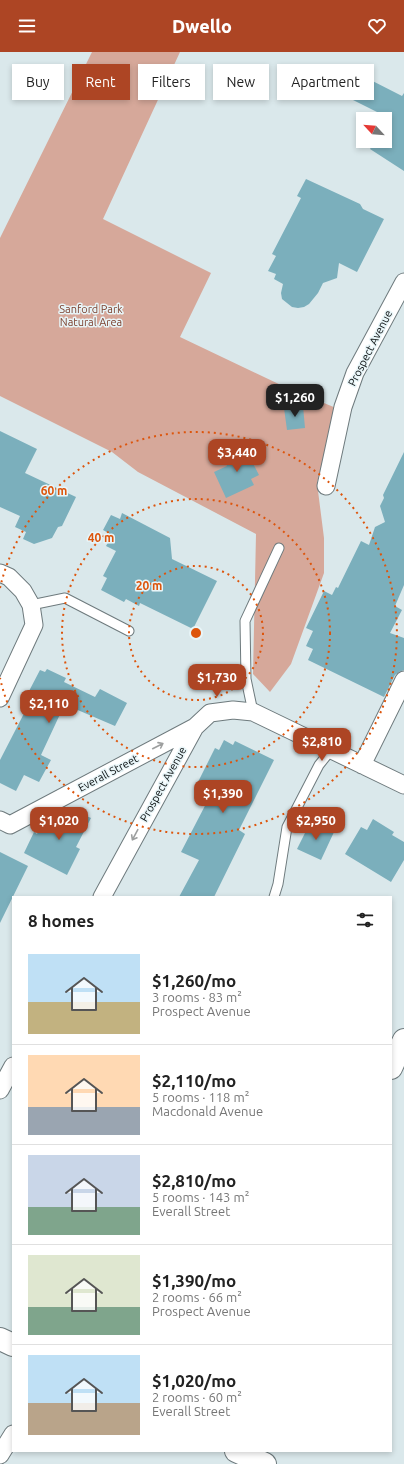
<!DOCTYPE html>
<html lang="en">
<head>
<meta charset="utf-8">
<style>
	body { margin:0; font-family:Ubuntu,sans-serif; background:#f6f6f6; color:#222; height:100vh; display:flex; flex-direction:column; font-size:15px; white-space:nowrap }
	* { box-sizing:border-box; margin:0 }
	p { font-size:13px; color:#767676 }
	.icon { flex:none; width:22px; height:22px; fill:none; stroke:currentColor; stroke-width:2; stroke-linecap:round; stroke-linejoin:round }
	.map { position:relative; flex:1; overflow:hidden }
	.details { position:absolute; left:12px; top:844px; width:380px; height:556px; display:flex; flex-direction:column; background:#fff; border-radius:0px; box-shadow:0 2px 6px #0003 }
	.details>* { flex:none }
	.hud { position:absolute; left:12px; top:12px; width:380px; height:36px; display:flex; gap:8px }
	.needle { width:26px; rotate:296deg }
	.controls { position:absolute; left:356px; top:60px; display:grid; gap:8px }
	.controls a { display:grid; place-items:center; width:36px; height:36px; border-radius:0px; background:#fff; box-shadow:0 2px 6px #0003; font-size:20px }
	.price { position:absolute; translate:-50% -34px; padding:0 9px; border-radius:8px; background:#ad4524; color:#fff; font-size:13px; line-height:26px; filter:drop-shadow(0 1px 2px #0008) }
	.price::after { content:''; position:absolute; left:50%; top:24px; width:12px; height:9px; margin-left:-6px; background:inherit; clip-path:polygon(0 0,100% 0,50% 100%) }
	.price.active { background:#222; color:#fff }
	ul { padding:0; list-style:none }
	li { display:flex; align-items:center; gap:12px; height:100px; padding:0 16px }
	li+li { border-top:1px solid #e0e0e0 }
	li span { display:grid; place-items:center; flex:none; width:112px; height:80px; border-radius:0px; color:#555 }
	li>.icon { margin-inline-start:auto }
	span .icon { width:48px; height:48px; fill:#fffc; stroke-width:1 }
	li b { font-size:17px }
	h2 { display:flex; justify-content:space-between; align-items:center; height:48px; padding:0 16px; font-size:17px }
	.pill { padding:0 14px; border-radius:0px; background:#fff; box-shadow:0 2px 6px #0003; font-size:14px; line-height:36px }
	.pill.active { background:#ad4524; color:#fff }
	header { display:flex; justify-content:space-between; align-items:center; height:52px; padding:0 16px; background:#ad4524; color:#fff; font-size:18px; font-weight:800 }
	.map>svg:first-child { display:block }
	.forest { fill:#d6a89a }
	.building { fill:#7bafbc }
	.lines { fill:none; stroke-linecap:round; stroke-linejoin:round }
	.lane-casing { stroke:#6e7a7d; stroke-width:11 }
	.street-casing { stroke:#6e7a7d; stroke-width:19 }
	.secondary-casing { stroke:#6e7a7d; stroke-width:24 }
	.lane { stroke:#fff; stroke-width:9 }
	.street { stroke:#fff; stroke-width:17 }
	.secondary { stroke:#fff; stroke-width:22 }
	.oneway { stroke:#9d9f9f }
	.ring { fill:none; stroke:#dd550c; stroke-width:2; stroke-dasharray:2 4 }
	.labels { text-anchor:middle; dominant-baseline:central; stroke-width:3; stroke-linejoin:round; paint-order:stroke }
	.park-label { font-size:11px; fill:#7b402e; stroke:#e8f5f8 }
	.street-label { font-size:11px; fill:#0a0f10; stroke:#e8f5f8 }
	.centre { fill:#dd550c; stroke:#e8f5f8; stroke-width:2 }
	.ring-label { font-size:12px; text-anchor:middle; font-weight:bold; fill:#dd550c; stroke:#e8f5f8; stroke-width:3; stroke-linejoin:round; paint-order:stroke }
</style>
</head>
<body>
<header><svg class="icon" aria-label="menu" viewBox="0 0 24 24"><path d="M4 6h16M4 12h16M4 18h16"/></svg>Dwello<svg class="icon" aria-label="heart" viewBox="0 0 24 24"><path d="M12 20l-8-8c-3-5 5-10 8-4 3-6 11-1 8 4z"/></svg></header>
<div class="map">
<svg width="404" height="1412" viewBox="0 0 404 1412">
	<rect width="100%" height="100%" fill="#dae8eb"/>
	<path class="forest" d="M92,0H180L103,167L211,221L180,285L283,334L336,356L317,431L324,486V521L291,612L270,640L253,622L256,482L138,420L112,400L0,344V186Z"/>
	<path class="building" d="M347,16L402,44L404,41V119L370,97L375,89H385V72L389,66L335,39Z
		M306,127L360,152L363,157L384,167L357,220L339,211L337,226L323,231L318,241L309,252L304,255L298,256L292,255L282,247L281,241L283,232L274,227L276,222L268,219L276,204L272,202L301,146L297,144Z
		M303,354L305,376L287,378L284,356Z
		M0,379L37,397L25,421L76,445L62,474L58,475L52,486L34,492L23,487L26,480L15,475L20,464L0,455Z
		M245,396L259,423L251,427L254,433L226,446L214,420L227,414L224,406Z
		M404,400V533L395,554L402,558L390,581L404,586V618L399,620L395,623L384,645L308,608L313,597L306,594L313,579L306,576L324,539L332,543L336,535L338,536L361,489L369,493L375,475L385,470L380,454L384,446L383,443Z
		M122,461L170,486L172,507L217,529L193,577L140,551L139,554L126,547L124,550L101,538L107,526L103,524L116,499L106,494L112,483L103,478L111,463L120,467Z
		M47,617L66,626L64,630L95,645L100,637L127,651L115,674L73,656L70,662L62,658L41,703L51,708L39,730L24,723L16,739L0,731V708L33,644L28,641L40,618L45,620Z
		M224,688L233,693L235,689L274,708L239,778L245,782L214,845H179L199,808L181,800L209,746L194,738L215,696L219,698Z
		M73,758L91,766L76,795L80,797L67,823L24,801L34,780L37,782L42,771Z
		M373,767L394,780L392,783L404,790V808L391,830L345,802L361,775L367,778Z
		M311,769L334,780L321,808L297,797Z
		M0,800L28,814L0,871Z"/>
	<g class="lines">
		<defs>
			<path id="lane" d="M31,553L65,546L129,579
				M253,660L246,627L245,569L279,496
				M274,845L278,832L287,775L319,713L331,698"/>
			<path id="street" d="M326,434L343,355L355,321L404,230
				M0,521L9,525L23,539L31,553L34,573L0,646
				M362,713L404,628
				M0,768L10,773L195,675
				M102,845L195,675L210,661L233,658L253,660L404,733
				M0,1038L13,1014
				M0,1403L13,1382"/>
			<path id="secondary" d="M391,1016L404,988
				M0,1287L13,1293
				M236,1399L265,1412"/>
		</defs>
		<use href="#lane" class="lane-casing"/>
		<use href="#street" class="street-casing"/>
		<use href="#secondary" class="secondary-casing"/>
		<use href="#lane" class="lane"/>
		<use href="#street" class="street"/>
		<use href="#secondary" class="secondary"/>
	</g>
	<defs><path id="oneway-shaft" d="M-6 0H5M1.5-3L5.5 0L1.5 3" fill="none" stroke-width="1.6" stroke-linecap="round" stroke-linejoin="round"/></defs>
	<g class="oneway">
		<use href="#oneway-shaft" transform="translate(158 694) rotate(-27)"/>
		<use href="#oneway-shaft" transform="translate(135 783) rotate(118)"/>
	</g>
	<g class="ring">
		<circle cx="196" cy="581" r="67"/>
		<circle cx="196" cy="581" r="134"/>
		<path d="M0 536A201 201 0 1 1 0 626"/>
	</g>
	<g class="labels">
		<g class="park-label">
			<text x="91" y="257">Sanford Park<tspan x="91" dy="13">Natural Area</tspan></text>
		</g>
		<g class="street-label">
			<text transform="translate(370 296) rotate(-63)">Prospect Avenue</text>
			<text transform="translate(108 721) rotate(-28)">Everall Street</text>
			<text transform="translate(163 732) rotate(-61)">Prospect Avenue</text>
		</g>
	</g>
	<circle cx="196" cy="581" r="6" class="centre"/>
	<g class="ring-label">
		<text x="54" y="443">60 m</text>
		<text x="101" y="490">40 m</text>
		<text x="149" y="538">20 m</text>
	</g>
</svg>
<div class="controls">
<a><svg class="needle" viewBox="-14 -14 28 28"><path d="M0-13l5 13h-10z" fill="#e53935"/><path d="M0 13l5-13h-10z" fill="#767676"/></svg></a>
</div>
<b class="price active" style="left:295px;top:366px">$1,260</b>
<b class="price" style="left:237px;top:421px">$3,440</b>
<b class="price" style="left:217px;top:646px">$1,730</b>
<b class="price" style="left:49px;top:672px">$2,110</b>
<b class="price" style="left:322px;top:710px">$2,810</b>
<b class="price" style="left:223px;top:762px">$1,390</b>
<b class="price" style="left:59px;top:789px">$1,020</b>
<b class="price" style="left:316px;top:789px">$2,950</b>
<div class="hud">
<a class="pill">Buy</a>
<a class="pill active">Rent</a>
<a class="pill">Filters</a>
<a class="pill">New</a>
<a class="pill">Apartment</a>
</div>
<section class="details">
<h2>8 homes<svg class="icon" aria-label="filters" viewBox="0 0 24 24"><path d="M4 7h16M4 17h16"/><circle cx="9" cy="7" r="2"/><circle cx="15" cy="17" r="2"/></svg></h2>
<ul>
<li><span style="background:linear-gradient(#bfe0f5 60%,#c2b280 0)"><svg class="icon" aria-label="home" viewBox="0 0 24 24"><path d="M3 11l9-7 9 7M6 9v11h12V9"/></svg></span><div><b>$1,260/mo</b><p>3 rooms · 83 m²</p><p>Prospect Avenue</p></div></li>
<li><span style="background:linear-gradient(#ffd9b3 65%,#9aa5b1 0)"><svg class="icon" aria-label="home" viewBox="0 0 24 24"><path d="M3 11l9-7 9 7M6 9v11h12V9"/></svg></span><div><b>$2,110/mo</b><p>5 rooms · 118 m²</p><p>Macdonald Avenue</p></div></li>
<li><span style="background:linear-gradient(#c9d6e8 65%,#7fa58c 0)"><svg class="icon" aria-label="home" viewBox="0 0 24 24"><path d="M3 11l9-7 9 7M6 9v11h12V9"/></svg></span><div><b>$2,810/mo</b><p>5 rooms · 143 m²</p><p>Everall Street</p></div></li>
<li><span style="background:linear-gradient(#dfe7d0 65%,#7fa58c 0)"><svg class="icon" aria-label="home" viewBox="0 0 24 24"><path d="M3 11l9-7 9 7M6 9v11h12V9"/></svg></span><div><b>$1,390/mo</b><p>2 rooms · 66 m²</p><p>Prospect Avenue</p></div></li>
<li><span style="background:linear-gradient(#bfe0f5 60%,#b9a48a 0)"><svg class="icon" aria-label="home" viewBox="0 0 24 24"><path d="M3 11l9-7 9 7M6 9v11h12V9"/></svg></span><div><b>$1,020/mo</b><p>2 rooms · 60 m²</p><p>Everall Street</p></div></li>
</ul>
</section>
</div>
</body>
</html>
